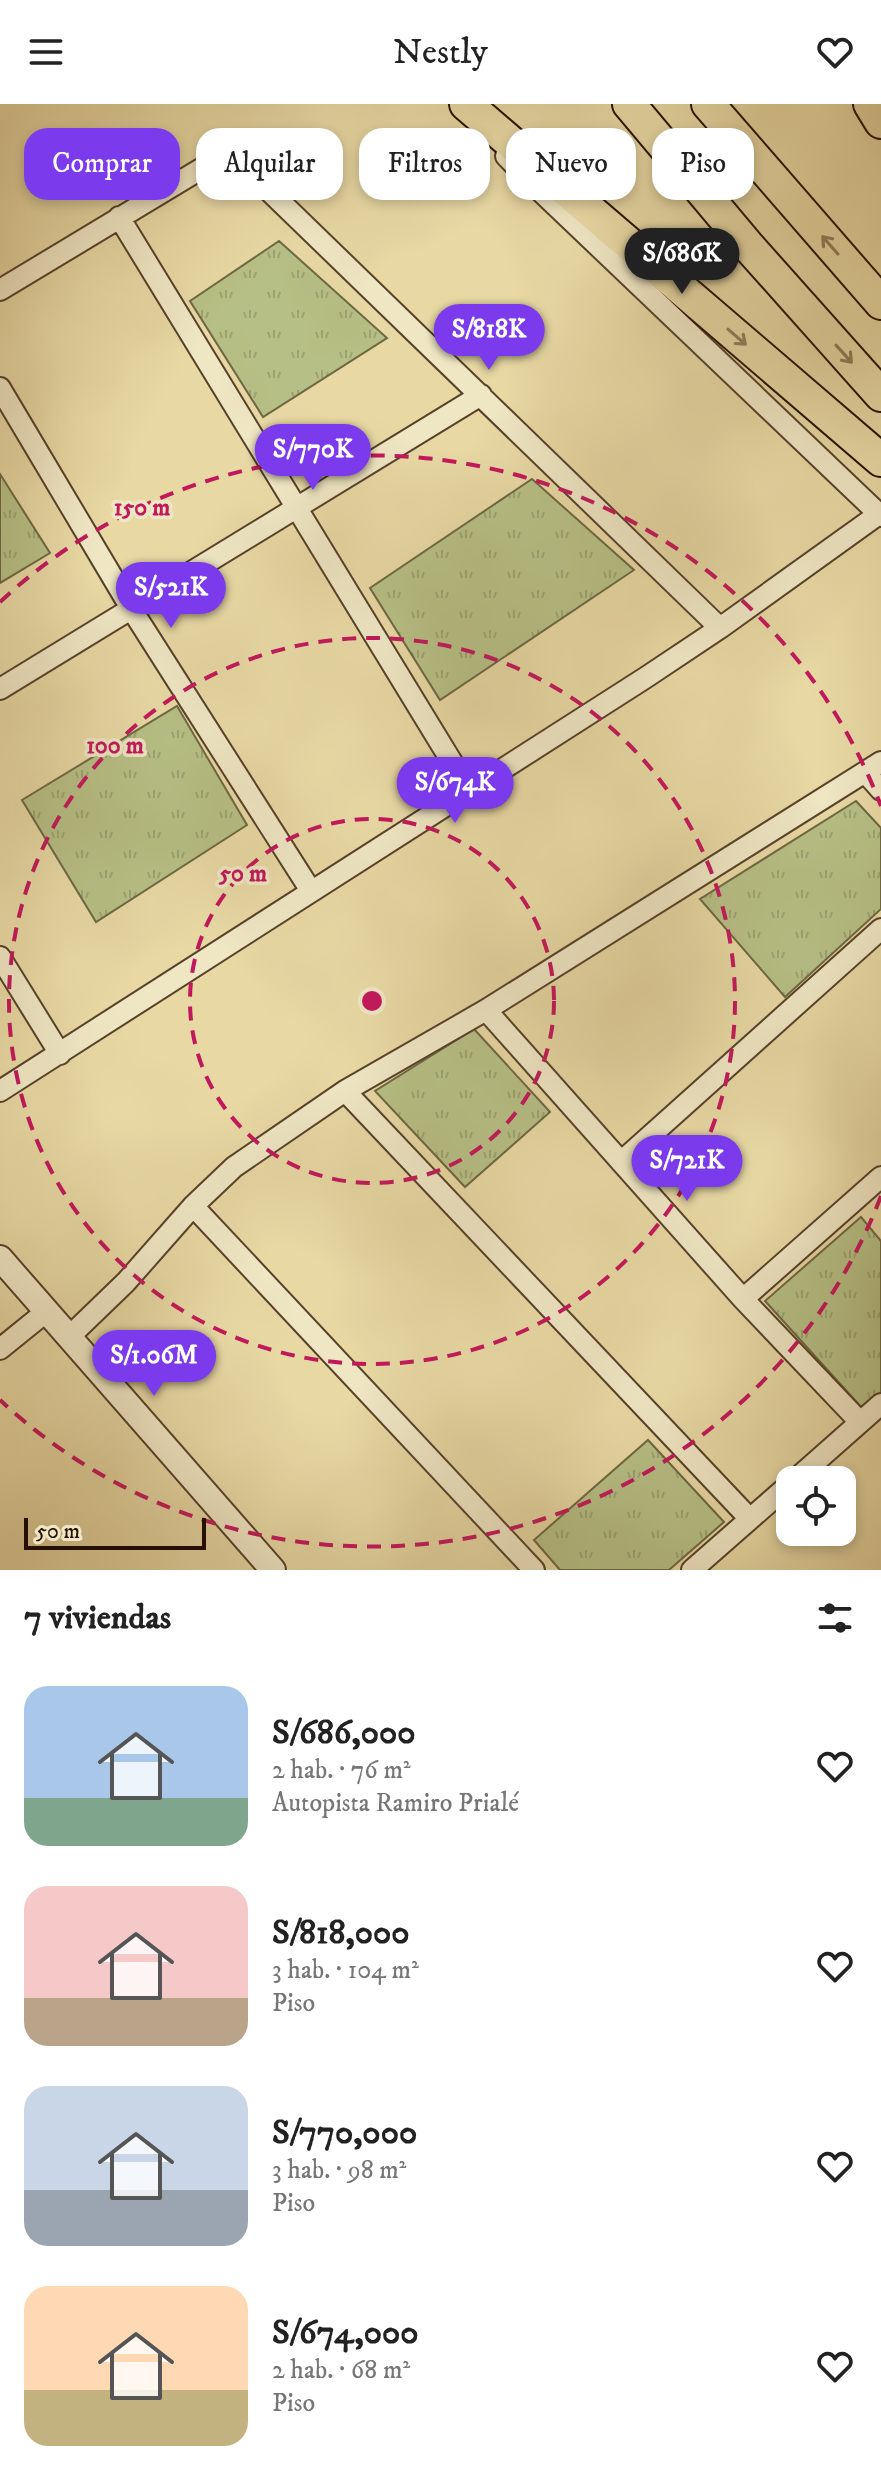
<!DOCTYPE html>
<html lang="es">
<head>
<meta charset="utf-8">
<style>
	body { margin:0; font-family:"IM FELL DW Pica",serif; background:#f2f2f2; color:#222; height:100vh; display:flex; flex-direction:column; font-size:30px; white-space:nowrap }
	* { box-sizing:border-box; margin:0 }
	p { font-size:26px; color:#767676 }
	.icon { flex:none; width:44px; height:44px; fill:none; stroke:currentColor; stroke-width:2; stroke-linecap:round; stroke-linejoin:round }
	.map { position:relative; height:1466px; overflow:hidden }
	.details { display:flex; flex-direction:column; background:#fff; flex:1 }
	.details>* { flex:none }
	.guide { position:absolute; left:24px; top:24px; width:834px; height:72px; display:flex; gap:16px }
	.tools { position:absolute; left:776px; top:1362px; display:grid; gap:16px }
	.tools a { display:grid; place-items:center; width:80px; height:80px; border-radius:16px; background:#fff; box-shadow:0 4px 12px #0003; font-size:40px }
	.scale { position:absolute; left:24px; bottom:20px; width:182px; box-sizing:border-box; padding-left:8px; border:4px solid #261000; border-top:0; font-size:22px; line-height:28px; white-space:nowrap; color:#261000; -webkit-text-stroke:6px #efe6c4; paint-order:stroke }
	.price { position:absolute; translate:-50% -68px; padding:0 18px; border-radius:28px; background:#7c3aed; color:#fff; font-size:26px; line-height:52px; filter:drop-shadow(0 2px 4px #0008) }
	.price::after { content:''; position:absolute; left:50%; top:48px; width:24px; height:18px; margin-left:-12px; background:inherit; clip-path:polygon(0 0,100% 0,50% 100%) }
	.price.selected { background:#222; color:#fff }
	ul { padding:0; list-style:none }
	li { display:flex; align-items:center; gap:24px; height:200px; padding:0 24px }
	li span { display:grid; place-items:center; flex:none; width:224px; height:160px; border-radius:24px; color:#555 }
	li>.icon { margin-inline-start:auto }
	span .icon { width:96px; height:96px; fill:#fffc; stroke-width:1 }
	li b { font-size:34px }
	h2 { display:flex; justify-content:space-between; align-items:center; height:96px; padding:0 24px; font-size:34px }
	.pill { padding:0 28px; border-radius:24px; background:#fff; box-shadow:0 4px 12px #0003; font-size:28px; line-height:72px }
	.pill.selected { background:#7c3aed; color:#fff }
	header { display:flex; justify-content:space-between; align-items:center; height:104px; padding:0 24px; background:#fff; font-size:36px; font-weight:600 }
	.map>svg:first-child { display:block }
	.park { fill:url(#park-tufts); stroke:#6e6842; stroke-width:2 }
	.lines { fill:none; stroke-linecap:round; stroke-linejoin:round }
	.minor-casing { stroke:#564229; stroke-width:24 }
	.tertiary-casing { stroke:#564229; stroke-width:28 }
	.trunk-casing { stroke:#261000; stroke-width:36 }
	.minor { stroke:#efe6c4; stroke-width:20 }
	.tertiary { stroke:#efe6c4; stroke-width:24 }
	.trunk { stroke:#e7d8a4; stroke-width:32 }
	.oneway { stroke:#907e5a }
	.ring { fill:none; stroke:#c2185b; stroke-width:4; stroke-dasharray:14 10 }
	.centre { fill:#c2185b; stroke:#efe6c4; stroke-width:4 }
	.ring-label { font-size:24px; text-anchor:middle; font-weight:bold; fill:#c2185b; stroke:#efe6c4; stroke-width:7; stroke-linejoin:round; paint-order:stroke }
</style>
</head>
<body>
<header><svg class="icon" aria-label="menu" viewBox="0 0 24 24"><path d="M4 6h16M4 12h16M4 18h16"/></svg>Nestly<svg class="icon" aria-label="heart" viewBox="0 0 24 24"><path d="M12 20l-8-8c-3-5 5-10 8-4 3-6 11-1 8 4z"/></svg></header>
<div class="map">
<svg width="881" height="1466" viewBox="0 0 881 1466">
	<defs>
		<pattern id="park-tufts" width="24" height="20" patternUnits="userSpaceOnUse" patternTransform="scale(2)"><rect width="24" height="20" fill="#b6bf85"/><path d="M3 7l-1-3M5 7V3M7 7l1-3M15 17l-1-3M17 17v-4M19 17l1-3" fill="none" stroke="#9ca371"/></pattern>
	</defs>
	<rect width="100%" height="100%" fill="#e7d8a4"/>
	<filter id="stains"><feTurbulence type="fractalNoise" baseFrequency=".0025" numOctaves="4"/><feColorMatrix values="0 0 0 0 .2 0 0 0 0 .09 0 0 0 0 .02 0 0 0 .5 -.17"/></filter>
	<radialGradient id="worn" r=".72"><stop offset=".6" stop-color="#630" stop-opacity="0"/><stop offset="1" stop-color="#630" stop-opacity=".3"/></radialGradient>
	<path class="park" d="M279,137L387,234L263,313L190,197Z
		M0,370L50,449L0,479Z
		M532,375L634,466L440,596L370,484Z
		M177,602L247,721L96,818L22,696Z
		M856,697L881,724V805L785,893L700,795Z
		M474,925L550,1008L465,1083L375,987Z
		M861,1113L881,1137V1288L862,1304L765,1197Z
		M648,1336L724,1418L669,1466H560L534,1436Z"/>
	<g class="lines">
		<defs>
			<path id="minor" d="M506,52L534,81L881,412
				M119,113L469,686
				M0,186L229,48L720,524
				M0,284L132,506L311,787
				M0,585L481,291
				M865,668L881,686
				M0,853L60,950
				M486,906L743,1195L860,1318
				M0,987L645,574L720,524L879,410
				M345,987L750,1415
				M621,1058L881,825
				M193,1102L534,1466
				M743,1195L881,1073
				M69,1233L126,1178L193,1102L234,1063L345,987L486,906L881,658
				M0,1245L47,1207
				M795,1376L881,1300
				M692,1466L790,1380"/>
			<path id="tertiary" d="M0,1154L273,1466"/>
			<path id="trunk" d="M466,0L881,356
				M629,0L749,143L881,291
				M708,0L881,199
				M870,0L881,18"/>
		</defs>
		<use href="#minor" class="minor-casing"/>
		<use href="#tertiary" class="tertiary-casing"/>
		<use href="#trunk" class="trunk-casing"/>
		<use href="#minor" class="minor"/>
		<use href="#tertiary" class="tertiary"/>
		<use href="#trunk" class="trunk"/>
	</g>
	<defs><path id="oneway-shaft" d="M-6 0H5M1.5-3L5.5 0L1.5 3" fill="none" stroke-width="1.6" stroke-linecap="round" stroke-linejoin="round" transform="scale(2)"/></defs>
	<g class="oneway">
		<use href="#oneway-shaft" transform="translate(830 141) rotate(-131)"/>
		<use href="#oneway-shaft" transform="translate(737 233) rotate(41)"/>
		<use href="#oneway-shaft" transform="translate(844 250) rotate(48)"/>
	</g>
	<g class="ring">
		<circle cx="372" cy="897" r="182"/>
		<circle cx="372" cy="897" r="363"/>
		<path d="M881 1092A545 545 0 0 1 0 1296M0 498A545 545 0 0 1 881 702"/>
	</g>
	<circle cx="372" cy="897" r="12" class="centre"/>
	<g class="ring-label">
		<text x="142" y="411">150 m</text>
		<text x="115" y="649">100 m</text>
		<text x="243" y="777">50 m</text>
	</g>
	<rect width="100%" height="100%" filter="url(#stains)"/>
	<rect width="100%" height="100%" fill="url(#worn)"/>
</svg>
<div class="tools">
<a><svg class="icon" aria-label="locate" viewBox="0 0 24 24"><circle cx="12" cy="12" r="6"/><path d="M12 2v4M12 18v4M2 12h4M18 12h4"/></svg></a>
</div>
<div class="scale">50 m</div>
<b class="price selected" style="left:682px;top:192px">S/686K</b>
<b class="price" style="left:489px;top:268px">S/818K</b>
<b class="price" style="left:313px;top:388px">S/770K</b>
<b class="price" style="left:171px;top:526px">S/521K</b>
<b class="price" style="left:455px;top:721px">S/674K</b>
<b class="price" style="left:687px;top:1099px">S/721K</b>
<b class="price" style="left:154px;top:1294px">S/1.06M</b>
<div class="guide">
<a class="pill selected">Comprar</a>
<a class="pill">Alquilar</a>
<a class="pill">Filtros</a>
<a class="pill">Nuevo</a>
<a class="pill">Piso</a>
</div>
</div>
<section class="details">
<h2>7 viviendas<svg class="icon" aria-label="filters" viewBox="0 0 24 24"><path d="M4 7h16M4 17h16"/><circle cx="9" cy="7" r="2"/><circle cx="15" cy="17" r="2"/></svg></h2>
<ul>
<li><span style="background:linear-gradient(#a9c7e8 70%,#7fa58c 0)"><svg class="icon" aria-label="home" viewBox="0 0 24 24"><path d="M3 11l9-7 9 7M6 9v11h12V9"/></svg></span><div><b>S/686,000</b><p>2 hab. · 76 m²</p><p>Autopista Ramiro Prialé</p></div><svg class="icon" aria-label="heart" viewBox="0 0 24 24"><path d="M12 20l-8-8c-3-5 5-10 8-4 3-6 11-1 8 4z"/></svg></li>
<li><span style="background:linear-gradient(#f6c9c9 70%,#b9a48a 0)"><svg class="icon" aria-label="home" viewBox="0 0 24 24"><path d="M3 11l9-7 9 7M6 9v11h12V9"/></svg></span><div><b>S/818,000</b><p>3 hab. · 104 m²</p><p>Piso</p></div><svg class="icon" aria-label="heart" viewBox="0 0 24 24"><path d="M12 20l-8-8c-3-5 5-10 8-4 3-6 11-1 8 4z"/></svg></li>
<li><span style="background:linear-gradient(#c9d6e8 65%,#9aa5b1 0)"><svg class="icon" aria-label="home" viewBox="0 0 24 24"><path d="M3 11l9-7 9 7M6 9v11h12V9"/></svg></span><div><b>S/770,000</b><p>3 hab. · 98 m²</p><p>Piso</p></div><svg class="icon" aria-label="heart" viewBox="0 0 24 24"><path d="M12 20l-8-8c-3-5 5-10 8-4 3-6 11-1 8 4z"/></svg></li>
<li><span style="background:linear-gradient(#ffd9b3 65%,#c2b280 0)"><svg class="icon" aria-label="home" viewBox="0 0 24 24"><path d="M3 11l9-7 9 7M6 9v11h12V9"/></svg></span><div><b>S/674,000</b><p>2 hab. · 68 m²</p><p>Piso</p></div><svg class="icon" aria-label="heart" viewBox="0 0 24 24"><path d="M12 20l-8-8c-3-5 5-10 8-4 3-6 11-1 8 4z"/></svg></li>
</ul>
</section>
</body>
</html>
